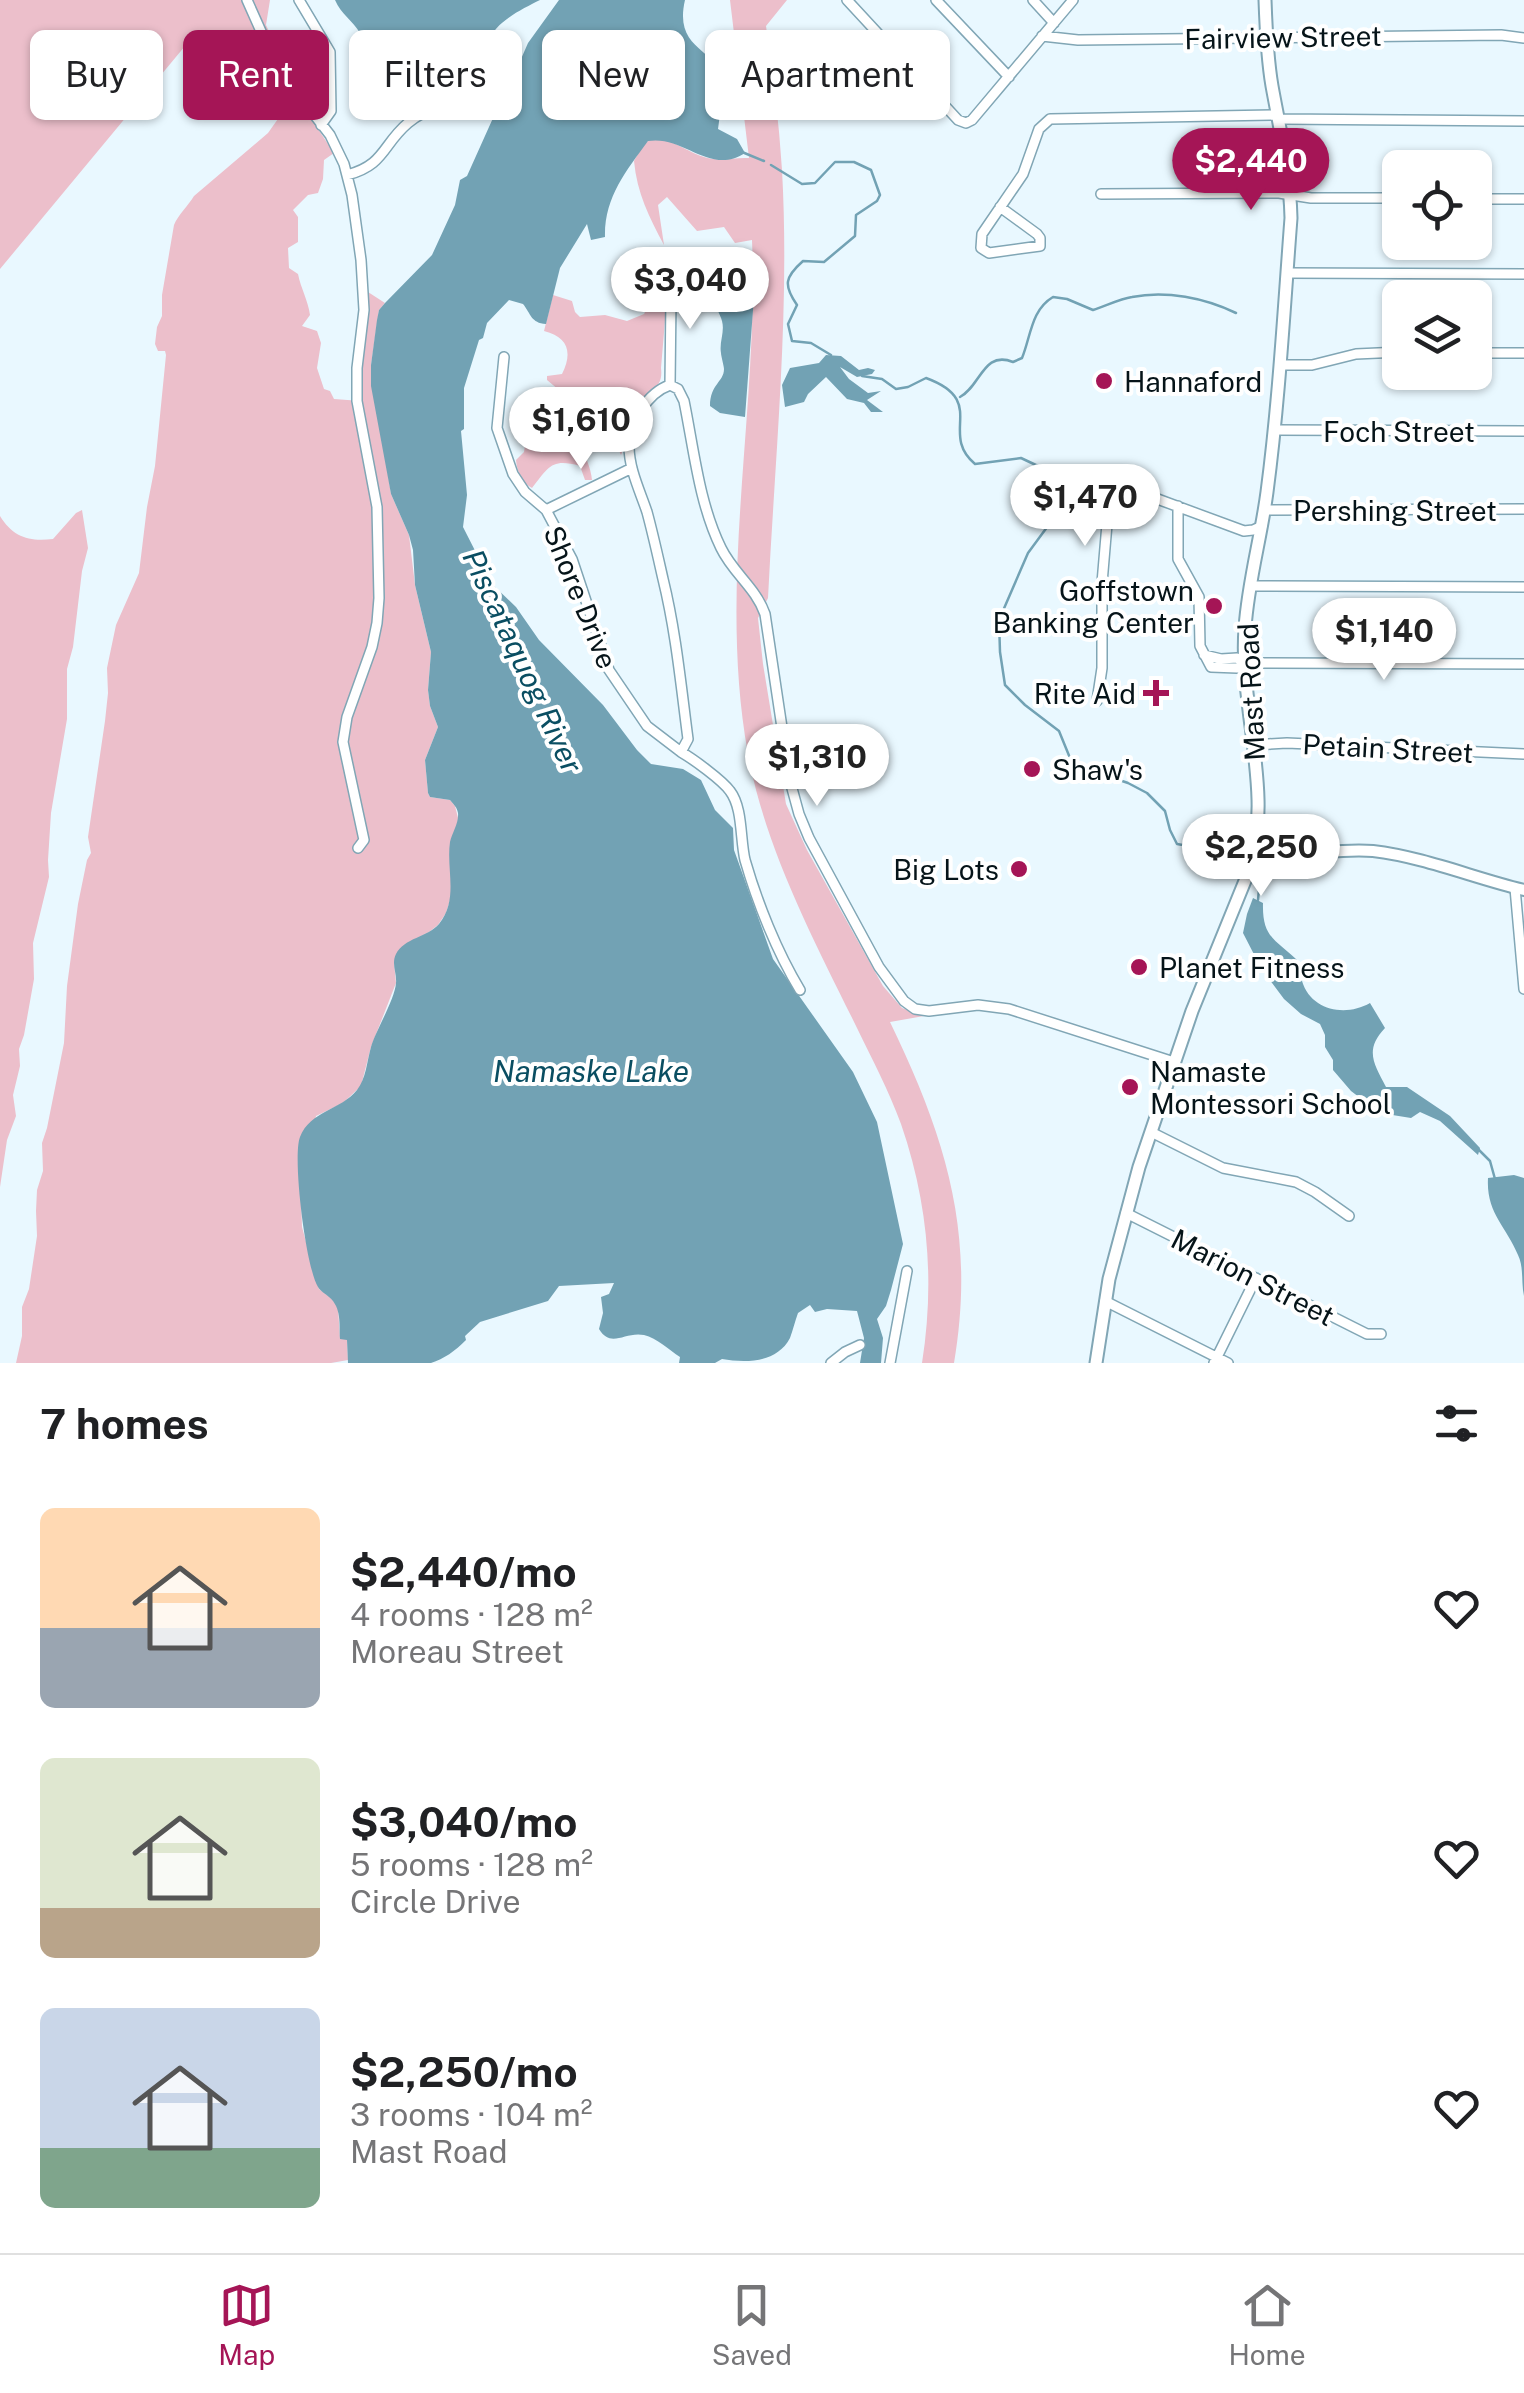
<!DOCTYPE html>
<html lang="en">
<head>
<meta charset="utf-8">
<style>
	body { margin:0; font-family:"Public Sans",sans-serif; background:#f6f6f6; color:#202124; height:100vh; display:flex; flex-direction:column; font-size:38px; white-space:nowrap }
	* { box-sizing:border-box; margin:0 }
	p { font-size:32px; color:#757577 }
	.icon { flex:none; width:55px; height:55px; fill:none; stroke:currentColor; stroke-width:2; stroke-linecap:round; stroke-linejoin:round }
	.map { position:relative; height:1363px; overflow:hidden }
	.side { display:flex; flex-direction:column; background:#fff; flex:1 }
	.side>* { flex:none }
	.banner { position:absolute; left:30px; top:30px; width:1000px; height:90px; display:flex; gap:20px }
	.fabs { position:absolute; left:1382px; top:150px; display:grid; gap:20px }
	.fabs a { display:grid; place-items:center; width:110px; height:110px; border-radius:15px; background:#fff; box-shadow:0 2px 8px #0004; font-size:50px }
	.price { position:absolute; translate:-50% -85px; padding:0 22px; border-radius:35px; background:#fff; color:#222; font-size:32px; line-height:65px; filter:drop-shadow(0 2px 5px #0008) }
	.price::after { content:''; position:absolute; left:50%; top:60px; width:30px; height:22px; margin-left:-15px; background:inherit; clip-path:polygon(0 0,100% 0,50% 100%) }
	.price.selected { background:#a51556; color:#fff }
	ul { padding:0; list-style:none }
	li { display:flex; align-items:center; gap:30px; height:250px; padding:0 40px }
	li span { display:grid; place-items:center; flex:none; width:280px; height:200px; border-radius:15px; color:#555 }
	li>.icon { margin-inline-start:auto }
	span .icon { width:120px; height:120px; fill:#fffc; stroke-width:1 }
	li b { font-size:42px }
	h2 { display:flex; justify-content:space-between; align-items:center; height:120px; padding:0 40px; font-size:42px }
	.pill { padding:0 35px; border-radius:15px; background:#fff; box-shadow:0 2px 8px #0004; font-size:35px; line-height:90px }
	.pill.selected { background:#a51556; color:#fff }
	.menu { display:flex; justify-content:space-around; align-items:center; height:140px; border-top:2px solid #e0e0e0; background:#fff; font-size:28px; color:#757577 }
	.menu a { display:grid; justify-items:center; gap:5px }
	.menu .selected { color:#a51556 }
	.map>svg:first-child { display:block }
	.green { fill:#ecbfcb }
	.water { fill:#72a2b4 }
	.lines { fill:none; stroke-linecap:round; stroke-linejoin:round }
	.stream { stroke:#72a2b4; stroke-width:2.5 }
	.minor-casing { stroke:#81a6b5; stroke-width:12 }
	.tertiary-casing { stroke:#81a6b5; stroke-width:14 }
	.secondary-casing { stroke:#81a6b5; stroke-width:15 }
	.minor { stroke:#fff; stroke-width:9 }
	.tertiary { stroke:#fff; stroke-width:10 }
	.secondary { stroke:#fff; stroke-width:11 }
	.poi-dot { fill:#a51556; stroke:#fff; stroke-width:4 }
	.labels { text-anchor:middle; dominant-baseline:central; stroke-width:8; stroke-linejoin:round; paint-order:stroke }
	.street-label { font-size:28px; fill:#061419; stroke:#fff }
	.poi-label { font-size:28px; fill:#061419; stroke:#fff; text-anchor:start }
	.water-label { font-size:30px; font-style:italic; fill:#0a4e62; stroke:#fff }
</style>
</head>
<body>
<div class="map">
<svg width="1524" height="1363" viewBox="0 0 1524 1363">
	<rect width="100%" height="100%" fill="#e9f8ff"/>
	<path class="green" d="M0,0H270L266,25L273,40L244,63L215,56L195,34L0,269Z
		M730,0H787L766,26C773,74 779,122 782,170C790,312 775,456 768,598L758,618L763,664L786,804L807,850L883,986L902,1008L924,1016L890,1022C946,1138 976,1233 954,1363H922C935,1281 928,1202 901,1124C889,1091 872,1059 857,1028C814,940 766,851 748,754C717,583 759,411 752,240L735,243L724,227L697,231L667,197L658,205L664,245C649,217 637,193 634,161C637,156 643,144 648,141C662,132 688,152 701,156C721,163 731,157 749,158Z
		M294,93L334,153L324,160L323,179L318,193L308,195L293,210L298,217V242L288,248L289,268L298,274C301,289 308,300 310,315L302,326L317,331L321,343L317,368L324,389L330,391L334,399L361,401L360,368L367,331L368,292L385,303L379,310L371,365L391,494L409,535L415,585L431,652L428,690L430,706L438,727L425,760L428,793L430,797L450,800L455,806L458,818L451,897L446,913L438,925L429,932L408,943L394,962L396,983L371,1047L361,1086L343,1103L316,1116L301,1197L302,1227L319,1289L331,1298L338,1307L340,1339H347L348,1360L331,1363H16L22,1336V1307L29,1289L37,1236L36,1211L37,1190L43,1171L42,1143L47,1128L64,1043L67,986L78,904L87,860L91,853L88,837L105,721L108,693L107,668L116,625L139,573L147,507L155,466L166,355L165,351H158L155,344L157,327L162,316V295L174,225C178,215 188,206 194,196L268,133L280,116L289,94Z
		M665,283L667,297L661,368C664,391 646,390 637,408C629,422 628,441 621,455L614,440L607,438L584,440L582,443C584,456 591,467 592,480H585L580,466C551,458 549,467 532,488C522,483 517,472 516,460L524,452L525,445L518,436L519,432C533,427 556,403 559,390L547,380V376L562,374C573,352 568,337 544,331L553,295L572,301L575,312L580,317L605,315L627,321L644,314L656,290Z
		M82,510L88,548L82,571L73,647L67,669V719L51,813L48,860L49,877L33,943L34,979L24,1035L19,1049L20,1066L13,1095L16,1116L7,1140L0,1187V516C13,537 29,542 53,539L76,513Z"/>
	<path class="water" d="M335,0H540C522,9 495,22 488,42L492,44L509,42L511,48L462,67L444,70L439,66L421,65L414,57C401,57 376,61 366,49C363,45 362,37 360,33C353,21 341,14 335,0Z
		M559,0H685C673,52 718,47 731,88L720,114L718,129L737,139L745,153C710,176 684,135 648,141C626,171 604,198 605,237L591,240L587,224L560,268L546,324C531,323 531,314 523,304L509,300L487,323L483,338L479,340L464,388V429L461,431L467,495L463,527L492,584L516,607L539,640L603,705L637,750L651,764L683,769L701,780L715,810L733,828L734,850L773,959L853,1072L877,1122L903,1244L891,1290L886,1306L877,1319L883,1338L881,1363H860L864,1338L857,1311L827,1309L815,1312L810,1305L798,1313C795,1321 793,1330 790,1338C777,1363 746,1363 722,1359L715,1363H679L680,1357C669,1350 657,1338 644,1335C625,1331 611,1349 599,1329L603,1313L601,1297L609,1294L614,1283L559,1286L548,1301L480,1322L465,1336L466,1340C455,1351 444,1359 431,1363H348L347,1340L340,1339C339,1324 342,1308 329,1297C325,1293 321,1292 318,1287C306,1268 292,1157 300,1137C310,1111 341,1110 357,1090C366,1079 367,1061 371,1047C376,1030 395,999 396,983C397,973 391,964 396,954C404,938 428,937 439,924C459,899 446,870 450,842C452,833 459,823 458,813C457,807 454,805 450,800L430,797L428,793L425,760L438,727L430,706L428,690L431,652L415,585L413,550L409,535L391,494L371,386V365L377,320L379,310L385,303L432,255L455,205L460,180L467,176L502,98L504,81L514,75L528,43Z
		M753,271L754,297L745,417L720,413L710,406C710,384 724,382 724,369C724,366 721,356 721,353C719,342 725,332 722,321C720,313 714,306 714,298C715,282 741,275 753,271Z
		M826,355L841,356L859,370L868,368L875,370L872,374L857,377L840,367L849,379L868,393L881,391L867,400L883,412H871L864,403L847,399L826,377L808,394L804,402L785,407L782,385L790,368L819,363Z
		M1253,898L1263,903C1262,940 1277,939 1301,964C1301,970 1301,976 1302,981C1311,1011 1346,1017 1370,1003L1385,1028C1364,1050 1374,1064 1386,1087H1407L1450,1116L1480,1148L1478,1155L1440,1121L1420,1112L1411,1118L1380,1113L1351,1091L1333,1070V1060L1325,1047V1035L1320,1024L1301,1014L1284,999L1261,968L1243,933L1247,914Z
		M1514,1175L1524,1178V1296C1521,1283 1524,1267 1518,1255C1506,1226 1486,1213 1488,1178Z"/>
	<g class="lines">
		<path class="stream" d="M742,152L764,161
			M771,165L802,184L815,183L835,162H854L871,170L880,195L877,201L856,215L855,236L824,262L803,261C785,277 783,285 797,305L788,324L792,341L811,343L831,355
			M862,376L882,379L896,389L908,387L926,378C989,401 938,433 975,464L1021,458L1038,466L1052,478L1057,498L1056,515L1028,553L999,620L1000,652L1005,685L1025,705L1059,731L1070,758L1087,769L1128,783L1147,793L1165,811L1170,830L1177,844C1199,847 1217,856 1236,869
			M960,397C981,386 983,350 1013,362L1022,358C1031,336 1031,310 1053,297L1067,299L1093,310C1106,306 1119,299 1132,297C1166,290 1205,298 1236,313
			M1258,900L1259,889
			M1477,1148L1490,1161L1495,1179"/>
		<defs>
			<path id="minor" d="M247,0L264,38L309,108L330,135L344,164L352,195L361,260L364,310L357,368V401L377,507L379,598L377,623L372,647L347,717L343,742L364,840L358,848
				M299,0L330,52L331,111L321,125
				M847,0L958,120L966,123L972,120L1073,0
				M936,0L1009,77
				M1033,0L1054,23
				M1042,36L1078,40L1501,35L1524,38
				M1279,119L1524,121
				M347,175C385,165 382,145 408,123C428,106 458,99 483,94
				M1101,194L1279,193L1311,198H1400
				M1475,199H1524
				M1000,207L1037,234L1040,238V246L989,253L981,248L982,234L1023,174L1039,129L1050,119L1278,115
				M1287,273L1524,274
				M1475,353H1524
				M504,357L497,428L513,474L525,492L546,510L572,559L609,670L647,726L681,752
				M1280,365H1312L1356,354L1400,352
				M670,385L678,389L684,401C694,450 699,503 721,548C733,573 756,588 765,614L790,781L799,814L809,838L879,967L904,1001L915,1009L929,1011L978,1005L1009,1009L1174,1062
				M670,385C647,393 630,422 629,446C629,469 640,491 647,512C653,534 658,557 663,579C676,632 681,686 688,739L681,752C693,759 722,780 730,791C743,808 740,839 745,860C757,902 777,952 800,990
				M670,385L671,298L682,272
				M1275,430L1524,431
				M1178,506V559L1199,597L1200,646L1211,667L1237,668L1244,663L1524,664
				M546,510L632,468
				M1265,510L1524,509
				M1250,586L1524,587
				M1204,655L1221,659L1237,658L1244,663
				M1097,701L1102,668V583L1107,524L1116,506L1134,496L1152,497L1244,531L1253,530L1262,526
				M1253,745L1287,743L1524,754
				M1515,888L1524,989
				M1151,1132L1223,1168L1296,1182L1315,1192L1349,1216
				M1126,1213L1353,1327L1367,1334H1381
				M1105,1301L1228,1363
				M831,1363L845,1352L860,1345
				M890,1363L907,1271
				M1214,1363L1256,1278"/>
			<path id="tertiary" d="M1256,850C1293,861 1334,847 1373,851C1424,857 1474,878 1524,890"/>
			<path id="secondary" d="M1096,1363L1109,1279L1139,1167L1192,1011L1249,871C1274,792 1239,710 1245,628C1248,582 1261,538 1267,492C1279,401 1284,309 1291,218C1290,173 1280,130 1272,86C1267,57 1266,29 1265,0"/>
		</defs>
		<use href="#minor" class="minor-casing"/>
		<use href="#tertiary" class="tertiary-casing"/>
		<use href="#secondary" class="secondary-casing"/>
		<use href="#minor" class="minor"/>
		<use href="#tertiary" class="tertiary"/>
		<use href="#secondary" class="secondary"/>
	</g>
	<g class="poi-dot">
		<circle cx="1104" cy="381" r="10"/>
		<circle cx="1214" cy="606" r="10"/>
		<path d="M1151 678h10v10h10v10h-10v10h-10v-10h-10v-10h10z"/>
		<circle cx="1032" cy="769" r="10"/>
		<circle cx="1019" cy="869" r="10"/>
		<circle cx="1139" cy="967" r="10"/>
		<circle cx="1130" cy="1087" r="10"/>
	</g>
	<g class="labels">
		<g class="street-label">
			<text transform="translate(1283 37) rotate(-1)">Fairview Street</text>
			<text x="1399" y="431">Foch Street</text>
			<text x="1395" y="510">Pershing Street</text>
			<text transform="translate(581 597) rotate(68)">Shore Drive</text>
			<text transform="translate(1251 692) rotate(-93)">Mast Road</text>
			<text transform="translate(1388 748) rotate(3)">Petain Street</text>
			<text transform="translate(1253 1277) rotate(27)">Marion Street</text>
		</g>
		<g class="poi-label">
			<text x="1124" y="381">Hannaford</text>
			<text x="1194" y="590" text-anchor="end">Goffstown<tspan x="1194" dy="32">Banking Center</tspan></text>
			<text x="1136" y="693" text-anchor="end">Rite Aid</text>
			<text x="1052" y="769">Shaw's</text>
			<text x="999" y="869" text-anchor="end">Big Lots</text>
			<text x="1159" y="967">Planet Fitness</text>
			<text x="1150" y="1071">Namaste<tspan x="1150" dy="32">Montessori School</tspan></text>
		</g>
		<g class="water-label">
			<text transform="translate(523 661) rotate(65)">Piscataquog River</text>
			<text x="591" y="1071">Namaske Lake</text>
		</g>
	</g>
</svg>
<div class="fabs">
<a><svg class="icon" aria-label="locate" viewBox="0 0 24 24"><circle cx="12" cy="12" r="6"/><path d="M12 2v4M12 18v4M2 12h4M18 12h4"/></svg></a>
<a><svg class="icon" aria-label="layers" viewBox="0 0 24 24"><path d="M12 4l9 5-9 5-9-5zM3 14l9 5 9-5"/></svg></a>
</div>
<b class="price selected" style="left:1251px;top:213px">$2,440</b>
<b class="price" style="left:690px;top:332px">$3,040</b>
<b class="price" style="left:581px;top:472px">$1,610</b>
<b class="price" style="left:1085px;top:549px">$1,470</b>
<b class="price" style="left:1384px;top:683px">$1,140</b>
<b class="price" style="left:817px;top:809px">$1,310</b>
<b class="price" style="left:1261px;top:899px">$2,250</b>
<div class="banner">
<a class="pill">Buy</a>
<a class="pill selected">Rent</a>
<a class="pill">Filters</a>
<a class="pill">New</a>
<a class="pill">Apartment</a>
</div>
</div>
<section class="side">
<h2>7 homes<svg class="icon" aria-label="filters" viewBox="0 0 24 24"><path d="M4 7h16M4 17h16"/><circle cx="9" cy="7" r="2"/><circle cx="15" cy="17" r="2"/></svg></h2>
<ul>
<li><span style="background:linear-gradient(#ffd9b3 60%,#9aa5b1 0)"><svg class="icon" aria-label="home" viewBox="0 0 24 24"><path d="M3 11l9-7 9 7M6 9v11h12V9"/></svg></span><div><b>$2,440/mo</b><p>4 rooms · 128 m²</p><p>Moreau Street</p></div><svg class="icon" aria-label="heart" viewBox="0 0 24 24"><path d="M12 20l-8-8c-3-5 5-10 8-4 3-6 11-1 8 4z"/></svg></li>
<li><span style="background:linear-gradient(#dfe7d0 75%,#b9a48a 0)"><svg class="icon" aria-label="home" viewBox="0 0 24 24"><path d="M3 11l9-7 9 7M6 9v11h12V9"/></svg></span><div><b>$3,040/mo</b><p>5 rooms · 128 m²</p><p>Circle Drive</p></div><svg class="icon" aria-label="heart" viewBox="0 0 24 24"><path d="M12 20l-8-8c-3-5 5-10 8-4 3-6 11-1 8 4z"/></svg></li>
<li><span style="background:linear-gradient(#c9d6e8 70%,#7fa58c 0)"><svg class="icon" aria-label="home" viewBox="0 0 24 24"><path d="M3 11l9-7 9 7M6 9v11h12V9"/></svg></span><div><b>$2,250/mo</b><p>3 rooms · 104 m²</p><p>Mast Road</p></div><svg class="icon" aria-label="heart" viewBox="0 0 24 24"><path d="M12 20l-8-8c-3-5 5-10 8-4 3-6 11-1 8 4z"/></svg></li>
</ul>
</section>
<nav class="menu">
<a class="selected"><svg class="icon" aria-label="map" viewBox="0 0 24 24"><path d="M3 6l6-2 6 2 6-2v14l-6 2-6-2-6 2zM9 4v14M15 6v14"/></svg>Map</a>
<a><svg class="icon" aria-label="saved" viewBox="0 0 24 24"><path d="M7 4h10v16l-5-4-5 4z"/></svg>Saved</a>
<a><svg class="icon" aria-label="home" viewBox="0 0 24 24"><path d="M3 11l9-7 9 7M6 9v11h12V9"/></svg>Home</a>
</nav>
</body>
</html>
